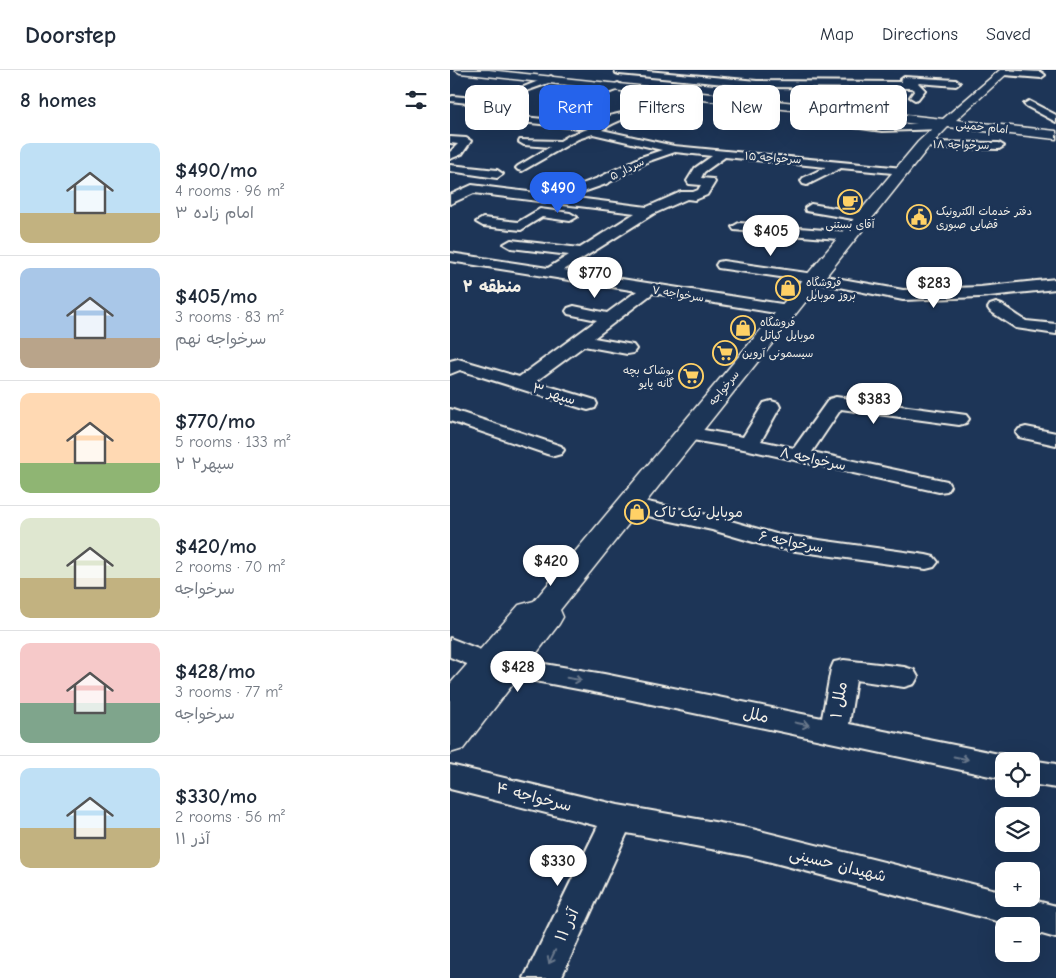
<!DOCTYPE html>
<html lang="en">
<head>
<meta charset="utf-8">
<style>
	body { margin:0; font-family:"Comic Neue","Playpen Sans Arabic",sans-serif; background:#f2f2f3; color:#1f2937; height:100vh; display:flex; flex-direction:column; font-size:19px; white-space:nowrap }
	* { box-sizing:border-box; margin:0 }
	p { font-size:16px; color:#747a83 }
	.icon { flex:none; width:28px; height:28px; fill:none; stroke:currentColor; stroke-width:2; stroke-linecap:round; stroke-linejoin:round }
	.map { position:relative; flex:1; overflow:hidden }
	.details { display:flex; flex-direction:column; background:#fff; width:450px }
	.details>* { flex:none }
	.hud { position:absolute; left:15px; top:15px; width:475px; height:45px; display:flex; gap:10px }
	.fabs { position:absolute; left:545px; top:682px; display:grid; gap:10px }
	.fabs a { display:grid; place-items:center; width:45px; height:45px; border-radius:10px; background:#fff; box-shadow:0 5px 20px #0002; font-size:25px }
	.price { position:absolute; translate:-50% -42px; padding:0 11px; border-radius:18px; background:#fff; color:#222; font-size:16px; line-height:32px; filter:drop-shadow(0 1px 2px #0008) }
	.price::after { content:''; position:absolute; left:50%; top:30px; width:15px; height:11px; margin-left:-8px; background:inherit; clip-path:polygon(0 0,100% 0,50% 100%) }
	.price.on { background:#2563eb; color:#fff }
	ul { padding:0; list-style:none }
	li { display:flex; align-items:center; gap:15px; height:125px; padding:0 20px }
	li+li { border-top:1px solid #e0e1e3 }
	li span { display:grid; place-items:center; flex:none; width:140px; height:100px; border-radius:10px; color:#555 }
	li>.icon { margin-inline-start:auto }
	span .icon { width:60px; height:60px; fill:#fffc; stroke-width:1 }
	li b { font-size:21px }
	h2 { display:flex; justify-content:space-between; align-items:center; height:60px; padding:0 20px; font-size:21px }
	.pill { padding:0 18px; border-radius:10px; background:#fff; box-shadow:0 5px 20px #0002; font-size:18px; line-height:45px }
	.pill.on { background:#2563eb; color:#fff }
	header { display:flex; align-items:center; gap:30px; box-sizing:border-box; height:70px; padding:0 25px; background:#fff; border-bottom:1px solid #e0e1e3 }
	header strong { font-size:24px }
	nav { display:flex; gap:28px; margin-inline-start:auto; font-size:18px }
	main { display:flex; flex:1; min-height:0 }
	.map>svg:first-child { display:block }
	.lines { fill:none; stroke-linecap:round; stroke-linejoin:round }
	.minor-casing { stroke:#f4f1e8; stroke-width:4 }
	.major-casing { stroke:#f4f1e8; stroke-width:3 }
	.minor { fill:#1d3557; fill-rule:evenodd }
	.major { fill:#1d3557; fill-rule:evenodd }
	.oneway { stroke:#68778a }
	.labels { text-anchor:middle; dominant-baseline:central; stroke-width:5; stroke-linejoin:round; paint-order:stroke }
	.far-street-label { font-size:11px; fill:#f4f1e8; stroke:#1d3557 }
	.far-poi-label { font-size:11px; fill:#f4f1e8; stroke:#1d3557; text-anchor:start }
	.street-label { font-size:14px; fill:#f4f1e8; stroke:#1d3557 }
	.poi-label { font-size:14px; fill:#f4f1e8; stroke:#1d3557; text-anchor:start }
	.far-district-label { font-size:16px; font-weight:bold; fill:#f4f1e8; stroke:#1d3557 }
	.near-street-label { font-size:16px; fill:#f4f1e8; stroke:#1d3557 }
</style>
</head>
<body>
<header>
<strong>Doorstep</strong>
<nav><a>Map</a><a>Directions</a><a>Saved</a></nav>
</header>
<main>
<section class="details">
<h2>8 homes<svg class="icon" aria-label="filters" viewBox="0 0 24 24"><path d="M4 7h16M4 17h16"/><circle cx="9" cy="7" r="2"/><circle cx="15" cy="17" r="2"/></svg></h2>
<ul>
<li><span style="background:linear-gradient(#bfe0f5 70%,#c2b280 0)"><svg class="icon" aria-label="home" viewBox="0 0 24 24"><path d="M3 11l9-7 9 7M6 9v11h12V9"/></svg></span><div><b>$490/mo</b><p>4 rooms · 96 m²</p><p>۳ امام زاده</p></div></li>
<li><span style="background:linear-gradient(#a9c7e8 70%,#b9a48a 0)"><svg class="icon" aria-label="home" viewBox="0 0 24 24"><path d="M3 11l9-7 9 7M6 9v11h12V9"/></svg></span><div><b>$405/mo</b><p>3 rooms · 83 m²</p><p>سرخواجه نهم</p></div></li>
<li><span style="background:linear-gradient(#ffd9b3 70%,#8fb573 0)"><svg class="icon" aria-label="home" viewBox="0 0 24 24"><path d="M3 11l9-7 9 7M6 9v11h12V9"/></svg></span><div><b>$770/mo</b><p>5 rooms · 133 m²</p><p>۲ سپهر۲</p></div></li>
<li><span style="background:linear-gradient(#dfe7d0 60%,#c2b280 0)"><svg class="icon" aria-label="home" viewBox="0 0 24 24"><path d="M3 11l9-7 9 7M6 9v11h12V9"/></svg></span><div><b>$420/mo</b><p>2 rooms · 70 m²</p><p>سرخواجه</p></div></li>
<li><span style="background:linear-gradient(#f6c9c9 60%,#7fa58c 0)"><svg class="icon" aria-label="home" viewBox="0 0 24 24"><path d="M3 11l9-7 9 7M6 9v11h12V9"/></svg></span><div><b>$428/mo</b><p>3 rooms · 77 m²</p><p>سرخواجه</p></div></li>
<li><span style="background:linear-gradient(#bfe0f5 60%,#c2b280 0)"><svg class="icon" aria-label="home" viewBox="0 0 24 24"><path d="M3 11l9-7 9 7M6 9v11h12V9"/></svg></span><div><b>$330/mo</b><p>2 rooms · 56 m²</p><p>آذر ۱۱</p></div></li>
</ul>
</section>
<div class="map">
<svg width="606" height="908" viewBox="0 0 606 908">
	<rect width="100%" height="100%" fill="#1d3557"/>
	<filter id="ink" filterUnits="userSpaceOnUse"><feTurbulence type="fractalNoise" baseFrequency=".02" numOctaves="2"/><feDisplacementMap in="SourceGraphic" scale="10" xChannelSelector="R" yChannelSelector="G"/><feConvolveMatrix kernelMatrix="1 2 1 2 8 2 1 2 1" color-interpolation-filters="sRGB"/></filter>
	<g filter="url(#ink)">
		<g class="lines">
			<defs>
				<path id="minor" d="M165,0H186L307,11L452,12L450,10L454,7L506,10L510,13L506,16L468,13L475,20L468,29L465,30L460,27L465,20L462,18L307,17L169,4L166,3Z
					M552,0L591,2L595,5L591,8L554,5L550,2Z
					M101,6L105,9L104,11L76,21L71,18Z
					M168,13L173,16L171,18L115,40H109L107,38Z
					M249,23L252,24V28C220,41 181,40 152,60L224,76L453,98L459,101L453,104L391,98L357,115L353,114L351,111L353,108L376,97L275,87L254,102L251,108L263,109L265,112L257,125L245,130L237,129L203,144L114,200L338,235L344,237L346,240L344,243L338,245L203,223L144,268L183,275L186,279L183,283L177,284L134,276L85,312L145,330L147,334L145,338L138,340L131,338L10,300L0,304V291L8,289L69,307L147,250L118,244L116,241L118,238L124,236L157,243L187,221L0,191V183L98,198L119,185L61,178L54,174L61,170L130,178L185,143L24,123L0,134V125L22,115L103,125L148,108L191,87L212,80L143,64L128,69L72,101L68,100L66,98L68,96L100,77L74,75L69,72L70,70L110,71L120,65L138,59L22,47L19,46V42L146,54L159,46L233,29ZM225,82L262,86L245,98L237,111L239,114L251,115L248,120L243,122H231L197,137L119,127L156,114L199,91Z
					M3,26L45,30L50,33L45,36L0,31V27Z
					M579,31L606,45V52L576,36L574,34Z
					M400,51L432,55L492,53L497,56L492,59L432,61L396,56L395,54Z
					M0,67L16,68L21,71L12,84L0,89V82L8,74L0,73Z
					M473,72L549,73L554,76L549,79L469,77L468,75Z
					M0,95L47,100L53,104L47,108L0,101Z
					M361,134L415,143L422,147L415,151L356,141L355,138Z
					M90,139L120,143L127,147L120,151L92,147L71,160L33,156L26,152L33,148L68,152Z
					M289,153L399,162L406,166L399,170L284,160L282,157Z
					M273,191L364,204L453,220L530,217L606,209V219L530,227L453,230L364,212L268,198L266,195L268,192Z
					M546,233L552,235L576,251L606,254V264L566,258L540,241L538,238L540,235Z
					M386,327L516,345L519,349L516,353L509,355L391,339L362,382L497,411L500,416L497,421L489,422L299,380L237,369L230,367L227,363L230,359L237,357L293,367L314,333L321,331L328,333L330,337L311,371L344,378L379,329Z
					M0,339L111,376L114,380L111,384L104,386L97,384L0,351Z
					M576,357L606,363V375L569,367L566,363L569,359Z
					M179,428L267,447L326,464L476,485L484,487L488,492L484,497L476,499L324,478L262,460L171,440L168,435L171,430Z
					M0,568L46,586L49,591L59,588L154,604L372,648L381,599L384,592L394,590L454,597L464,600L468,607L464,614L454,617L406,610L399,654L554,685L565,689L566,691H554V709L154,624L59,606L49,604L47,599L37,602L0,587Z
					M581,690L606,694V718L581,714V691H578Z
					M0,695L168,735L298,758L554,822V829H579L606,836V868L581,861V856H566L298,786L177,763L111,908H74L148,756L0,719Z"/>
				<path id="major" d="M5,0H39L493,49L550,0H561L506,50L606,61V69L498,57L496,59L478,78L110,540L113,547L109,554L13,679L0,683V614L69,535L84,531L468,72L485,56L10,3Z"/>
			</defs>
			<use href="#minor" class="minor-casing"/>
			<use href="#major" class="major-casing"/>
			<use href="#minor" class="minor"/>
			<use href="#major" class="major"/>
		</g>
		<defs><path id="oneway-shaft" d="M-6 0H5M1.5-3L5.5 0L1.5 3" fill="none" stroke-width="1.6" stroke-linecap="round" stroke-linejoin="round" transform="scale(1.25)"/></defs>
		<g class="oneway">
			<use href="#oneway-shaft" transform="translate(124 609) rotate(10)"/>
			<use href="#oneway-shaft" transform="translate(352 654) rotate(12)"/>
			<use href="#oneway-shaft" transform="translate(511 688) rotate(12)"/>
			<use href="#oneway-shaft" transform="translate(102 887) rotate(115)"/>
		</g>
	</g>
	<defs>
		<symbol id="cafe-ring" viewBox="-11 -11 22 22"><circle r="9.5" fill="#1d3557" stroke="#ffd166" stroke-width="1.5"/><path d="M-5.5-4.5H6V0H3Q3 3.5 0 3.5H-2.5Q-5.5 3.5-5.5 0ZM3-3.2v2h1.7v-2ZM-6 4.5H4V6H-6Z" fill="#ffd166"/></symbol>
		<symbol id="civic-ring" viewBox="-11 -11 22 22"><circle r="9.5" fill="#1d3557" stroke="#ffd166" stroke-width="1.5"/><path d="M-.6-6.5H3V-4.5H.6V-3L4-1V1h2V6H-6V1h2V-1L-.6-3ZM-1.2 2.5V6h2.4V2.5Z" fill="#ffd166"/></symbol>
		<symbol id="shop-ring" viewBox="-11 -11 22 22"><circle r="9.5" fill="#1d3557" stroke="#ffd166" stroke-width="1.5"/><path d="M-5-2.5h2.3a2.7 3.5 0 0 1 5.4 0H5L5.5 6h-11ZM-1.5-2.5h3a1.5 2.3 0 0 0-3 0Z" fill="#ffd166"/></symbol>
		<symbol id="supermarket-ring" viewBox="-11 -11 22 22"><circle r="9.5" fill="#1d3557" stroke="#ffd166" stroke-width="1.5"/><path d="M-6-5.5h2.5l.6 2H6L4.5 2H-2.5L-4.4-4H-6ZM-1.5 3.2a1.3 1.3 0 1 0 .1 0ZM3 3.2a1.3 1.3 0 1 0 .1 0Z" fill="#ffd166"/></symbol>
	</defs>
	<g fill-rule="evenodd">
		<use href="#cafe-ring" x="386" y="118" width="28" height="28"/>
		<use href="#civic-ring" x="455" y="133" width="28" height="28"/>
		<use href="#shop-ring" x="324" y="204" width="28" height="28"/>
		<use href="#shop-ring" x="279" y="244" width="28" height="28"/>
		<use href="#supermarket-ring" x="261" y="269" width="28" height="28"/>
		<use href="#supermarket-ring" x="227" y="292" width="28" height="28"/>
		<use href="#shop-ring" x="173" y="428" width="28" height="28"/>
	</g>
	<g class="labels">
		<g class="far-street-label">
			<text transform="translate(532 57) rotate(6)">امام خمینی</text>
			<text transform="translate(511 75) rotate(1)">۱۸ سرخواجه</text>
			<text transform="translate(323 88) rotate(4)">سرخواجه ۱۵</text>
			<text transform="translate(177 99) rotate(-27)">۵ سردار</text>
			<text transform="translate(228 224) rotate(9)">سرخواجه ۷</text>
			<text transform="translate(274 318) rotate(-51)">سرخواجه</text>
		</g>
		<g class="far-poi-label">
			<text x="486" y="141">دفتر خدمات الکترونیک<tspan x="486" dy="13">قضایی صبوری</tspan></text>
			<text x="400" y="154" text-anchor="middle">آقای بستنی</text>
			<text x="356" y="212">فروشگاه<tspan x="356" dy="13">بروز موبایل</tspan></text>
			<text x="310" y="252">فروشگاه<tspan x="310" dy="13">موبایل کیاتل</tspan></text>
			<text x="292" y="283">سیسمونی آروین</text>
			<text x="224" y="300" text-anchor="end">پوشاک بچه<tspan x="224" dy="13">گانه پایو</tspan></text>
		</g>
		<g class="street-label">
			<text transform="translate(104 324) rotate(17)">۳ سپهر</text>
			<text transform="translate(363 389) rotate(12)">۸ سرخواجه</text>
			<text transform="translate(341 472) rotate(11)">سرخواجه ۶</text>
		</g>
		<g class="poi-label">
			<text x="204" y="442">موبایل تیک تاک</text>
		</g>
		<g class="far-district-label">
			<text x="42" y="217">منطقه ۲</text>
		</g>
		<g class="near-street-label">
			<text transform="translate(389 630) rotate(-81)">ملل ۱</text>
			<text transform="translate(306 645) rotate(12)">ملل</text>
			<text transform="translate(84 727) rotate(14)">سرخواجه ۴</text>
			<text transform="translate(388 795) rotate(14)">شهیدان حسینی</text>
			<text transform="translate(117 855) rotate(-65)">آذر ۱۱</text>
		</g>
	</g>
</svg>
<div class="fabs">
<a><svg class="icon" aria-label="locate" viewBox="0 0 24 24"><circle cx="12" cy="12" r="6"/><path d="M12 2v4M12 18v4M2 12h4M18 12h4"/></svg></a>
<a><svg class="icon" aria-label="layers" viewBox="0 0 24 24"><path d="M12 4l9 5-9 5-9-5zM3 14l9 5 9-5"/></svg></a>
<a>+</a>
<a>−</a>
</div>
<b class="price on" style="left:108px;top:144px">$490</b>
<b class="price" style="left:321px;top:187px">$405</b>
<b class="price" style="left:145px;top:229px">$770</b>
<b class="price" style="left:484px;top:239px">$283</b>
<b class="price" style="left:424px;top:355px">$383</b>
<b class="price" style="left:101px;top:517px">$420</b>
<b class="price" style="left:68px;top:623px">$428</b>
<b class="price" style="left:108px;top:817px">$330</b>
<div class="hud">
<a class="pill">Buy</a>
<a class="pill on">Rent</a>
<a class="pill">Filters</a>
<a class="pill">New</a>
<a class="pill">Apartment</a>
</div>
</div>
</main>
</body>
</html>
